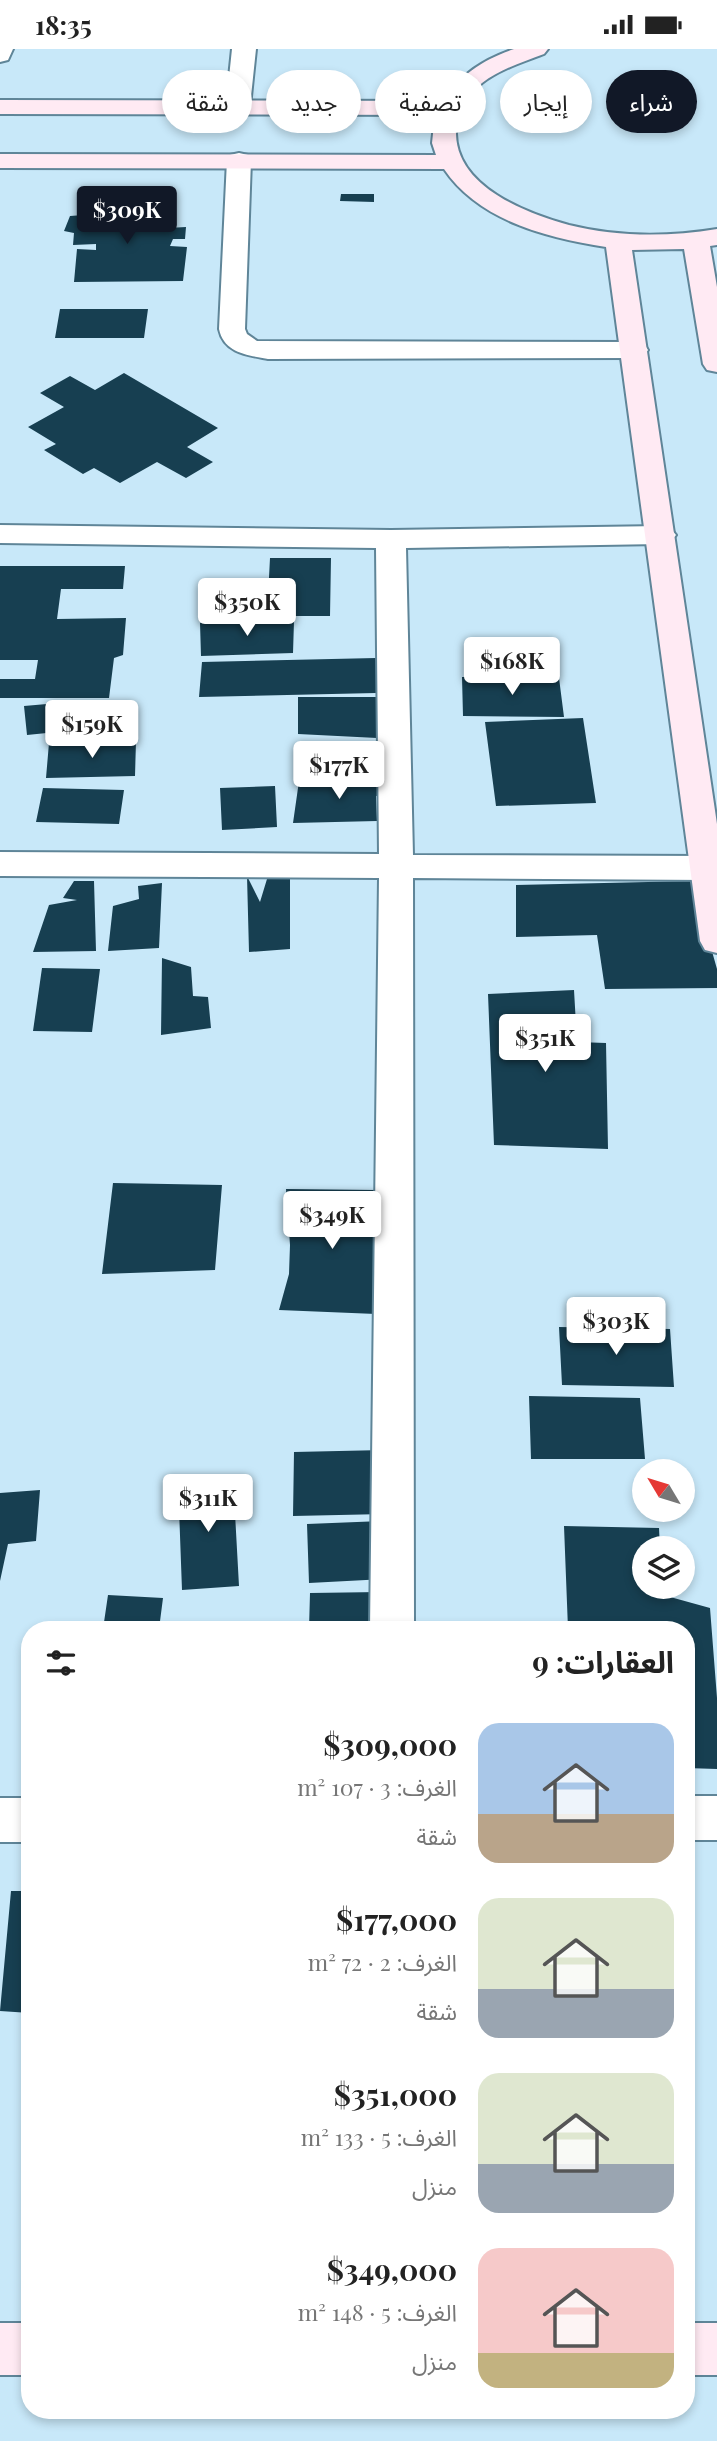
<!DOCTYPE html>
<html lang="ar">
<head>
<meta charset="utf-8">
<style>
	body { margin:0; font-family:"Playfair Display","Noto Sans Arabic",serif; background:#f6f6f6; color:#222; direction:rtl; height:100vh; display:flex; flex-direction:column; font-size:26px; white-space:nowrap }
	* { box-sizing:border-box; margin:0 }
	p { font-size:23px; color:#767676 }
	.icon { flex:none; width:38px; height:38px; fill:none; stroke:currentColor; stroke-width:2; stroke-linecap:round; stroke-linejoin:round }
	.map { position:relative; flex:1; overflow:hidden; direction:ltr }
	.sheet { position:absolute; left:21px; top:1572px; width:674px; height:798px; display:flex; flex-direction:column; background:#fff; border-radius:28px; box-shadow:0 4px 10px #0003; direction:rtl }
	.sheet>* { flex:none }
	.top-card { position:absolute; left:21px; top:21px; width:676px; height:63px; direction:rtl; display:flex; gap:14px }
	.needle { width:46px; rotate:308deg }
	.controls { position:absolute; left:632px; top:1410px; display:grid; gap:14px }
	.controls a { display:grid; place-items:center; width:63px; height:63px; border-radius:50%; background:#fff; box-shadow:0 4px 10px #0003; font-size:35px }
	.price { position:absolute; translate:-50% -60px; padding:0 16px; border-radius:7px; background:#fff; color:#222; font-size:23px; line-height:46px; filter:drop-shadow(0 2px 4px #0008) }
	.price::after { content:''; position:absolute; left:50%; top:42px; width:21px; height:16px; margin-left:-10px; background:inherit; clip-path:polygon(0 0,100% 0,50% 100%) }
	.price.selected { background:#111827; color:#fff }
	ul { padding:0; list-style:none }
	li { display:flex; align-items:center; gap:21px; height:175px; padding:0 21px }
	li span { display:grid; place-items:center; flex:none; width:196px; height:140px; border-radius:21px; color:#555 }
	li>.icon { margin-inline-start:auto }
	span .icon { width:84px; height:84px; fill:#fffc; stroke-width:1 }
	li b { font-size:30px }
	h2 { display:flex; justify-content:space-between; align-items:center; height:84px; padding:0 21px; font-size:30px }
	.pill { padding:0 24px; border-radius:32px; background:#fff; box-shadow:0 4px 10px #0003; font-size:24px; line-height:63px }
	.pill.selected { background:#111827; color:#fff }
	.status { display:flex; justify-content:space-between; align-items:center; height:49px; padding:0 35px; background:#fff; direction:ltr }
	.status svg { height:19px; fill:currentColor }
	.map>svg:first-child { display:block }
	.building { fill:#173f51 }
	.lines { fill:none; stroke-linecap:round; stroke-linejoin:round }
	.street-casing { stroke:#5f8598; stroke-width:4 }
	.secondary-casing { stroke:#5f8598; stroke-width:4 }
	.street { fill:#fff; fill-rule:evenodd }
	.secondary { fill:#ffeaf3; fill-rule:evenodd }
</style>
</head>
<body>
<div class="status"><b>18:35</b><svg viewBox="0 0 49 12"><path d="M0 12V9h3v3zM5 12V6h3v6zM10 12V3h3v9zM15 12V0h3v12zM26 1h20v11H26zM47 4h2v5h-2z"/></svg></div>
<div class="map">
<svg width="717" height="2392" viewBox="0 0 717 2392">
	<rect width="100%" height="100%" fill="#c8e8f9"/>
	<path class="building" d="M341,145H374V153L340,152Z
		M136,157L156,162V166L168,165V179L186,178L185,190H173L170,197L187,198L183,232L74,233L77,200L96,201V195L73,196L74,184L64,182L70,167L98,165L97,158Z
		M60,260H148L144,289H55Z
		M124,324L218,379L187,398L213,413L186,429L157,413L120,434L94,419L83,425L44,401L56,395L28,378L64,358L40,344L70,327L95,341Z
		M270,509H331L330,567H267Z
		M0,517H125L123,540H61L57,570L126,569L123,606L114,609L109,649H0V630H35L38,611H0Z
		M294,572L293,604L201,607L200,574Z
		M376,609V644L199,648L202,613Z
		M462,628L559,629L564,668L463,667Z
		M298,648H391L392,668H376L377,689L298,685Z
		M93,651L96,679L27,686L24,657Z
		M583,669L596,754L496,757L485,673Z
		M136,692L135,727L46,729L49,694Z
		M391,731L390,746L376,747L377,772L293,774L299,732Z
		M275,737L277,778L222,781L220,739Z
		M43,739L124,741L119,775L36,773Z
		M290,826V900L249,903L247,827L260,853L267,830Z
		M74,832H94L96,902L33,903L49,856L77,851L63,849Z
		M692,832L717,920V939L605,940L597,886L516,888V836Z
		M162,834L159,899L108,902L113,857L139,850L138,837Z
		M162,909L191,918L193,947L208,948L211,979L161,986Z
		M42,919L100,920L92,983L33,982Z
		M574,941L577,993L606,994L608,1100L494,1096L488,945Z
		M113,1134L222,1136L215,1221L102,1225Z
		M286,1140L376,1141V1265L279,1261L289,1225L290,1196Z
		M559,1278L670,1280L674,1338L562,1336Z
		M529,1347L640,1349L645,1410H531Z
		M384,1401L385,1465L293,1467L294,1403Z
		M233,1428L239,1537L182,1541L178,1432Z
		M40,1441L36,1492L8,1495L0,1532V1444Z
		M382,1472L385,1530L309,1534L307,1475Z
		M564,1477L659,1479L660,1500H644V1538H663V1546L710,1559L717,1649V1720L686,1719V1580H568Z
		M380,1543V1580H309L310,1544Z
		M108,1546L163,1549L159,1580H103Z
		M245,1572L295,1574L294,1580H247Z
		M11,1842H30V1964L0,1962Z"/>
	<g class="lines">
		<defs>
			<path id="street" d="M0,0H13L8,11L0,13Z
				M232,0H256L250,57L247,62H229L226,57Z
				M239,104L248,106L251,111L245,280L247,285L257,292L634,293L644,295L648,301L644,307L634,309L268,310C247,306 224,304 219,280L227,111L230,106Z
				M0,476L391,481L661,477L671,480L676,486L671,492L661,495L406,499L413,806L708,807L717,810V828L708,831L413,829L414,1580H370L379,829L0,827V803L379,805L376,499L0,494Z
				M686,1747H717V1791H686Z
				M0,1749H30V1793H0Z"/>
			<path id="secondary" d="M514,0H548L544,5C523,13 500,20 482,34C467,47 456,65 456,85C457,138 526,164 569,176C617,188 668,188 717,180V196L710,197L717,238V323L707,321L703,315L684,200L632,201L717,775V904L705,901L700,892L606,198C548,189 479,172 444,120L0,119V105L436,106L432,94L435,66L0,65V51L442,52C462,25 482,11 514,0Z
				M0,2274H30V2326H0Z
				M686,2274H717V2326H686Z"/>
		</defs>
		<use href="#street" class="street-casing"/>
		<use href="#secondary" class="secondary-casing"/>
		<use href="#street" class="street"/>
		<use href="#secondary" class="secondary"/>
	</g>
</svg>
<div class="controls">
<a><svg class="needle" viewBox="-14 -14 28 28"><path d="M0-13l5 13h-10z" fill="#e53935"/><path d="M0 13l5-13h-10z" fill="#767676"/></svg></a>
<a><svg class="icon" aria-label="layers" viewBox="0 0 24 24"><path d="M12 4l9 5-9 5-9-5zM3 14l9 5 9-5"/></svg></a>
</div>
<b class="price selected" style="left:127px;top:197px">$309K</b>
<b class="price" style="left:247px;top:589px">$350K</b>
<b class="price" style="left:512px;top:648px">$168K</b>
<b class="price" style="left:92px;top:711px">$159K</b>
<b class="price" style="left:339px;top:752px">$177K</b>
<b class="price" style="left:545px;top:1025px">$351K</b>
<b class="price" style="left:332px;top:1202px">$349K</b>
<b class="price" style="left:616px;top:1308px">$303K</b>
<b class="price" style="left:208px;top:1485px">$311K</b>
<div class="top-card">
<a class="pill selected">شراء</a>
<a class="pill">إيجار</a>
<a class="pill">تصفية</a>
<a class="pill">جديد</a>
<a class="pill">شقة</a>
</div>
<section class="sheet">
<h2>العقارات: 9<svg class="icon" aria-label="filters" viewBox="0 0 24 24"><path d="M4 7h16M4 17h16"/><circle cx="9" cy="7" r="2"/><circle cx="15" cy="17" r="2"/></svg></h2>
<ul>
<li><span style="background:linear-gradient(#a9c7e8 65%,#b9a48a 0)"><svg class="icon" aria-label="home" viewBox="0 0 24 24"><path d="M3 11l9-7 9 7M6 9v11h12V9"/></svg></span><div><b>$309,000</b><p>الغرف: 3 · 107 m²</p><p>شقة</p></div></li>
<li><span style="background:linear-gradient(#dfe7d0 65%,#9aa5b1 0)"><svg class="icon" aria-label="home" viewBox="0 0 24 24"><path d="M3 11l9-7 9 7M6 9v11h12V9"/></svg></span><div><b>$177,000</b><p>الغرف: 2 · 72 m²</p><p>شقة</p></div></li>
<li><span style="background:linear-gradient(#dfe7d0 65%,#9aa5b1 0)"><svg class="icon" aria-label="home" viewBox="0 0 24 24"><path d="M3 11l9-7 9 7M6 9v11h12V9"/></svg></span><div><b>$351,000</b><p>الغرف: 5 · 133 m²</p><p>منزل</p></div></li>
<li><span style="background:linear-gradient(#f6c9c9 75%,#c2b280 0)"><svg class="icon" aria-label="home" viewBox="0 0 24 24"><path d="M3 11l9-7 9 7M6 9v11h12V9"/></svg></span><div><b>$349,000</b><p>الغرف: 5 · 148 m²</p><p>منزل</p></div></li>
</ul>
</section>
</div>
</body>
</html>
